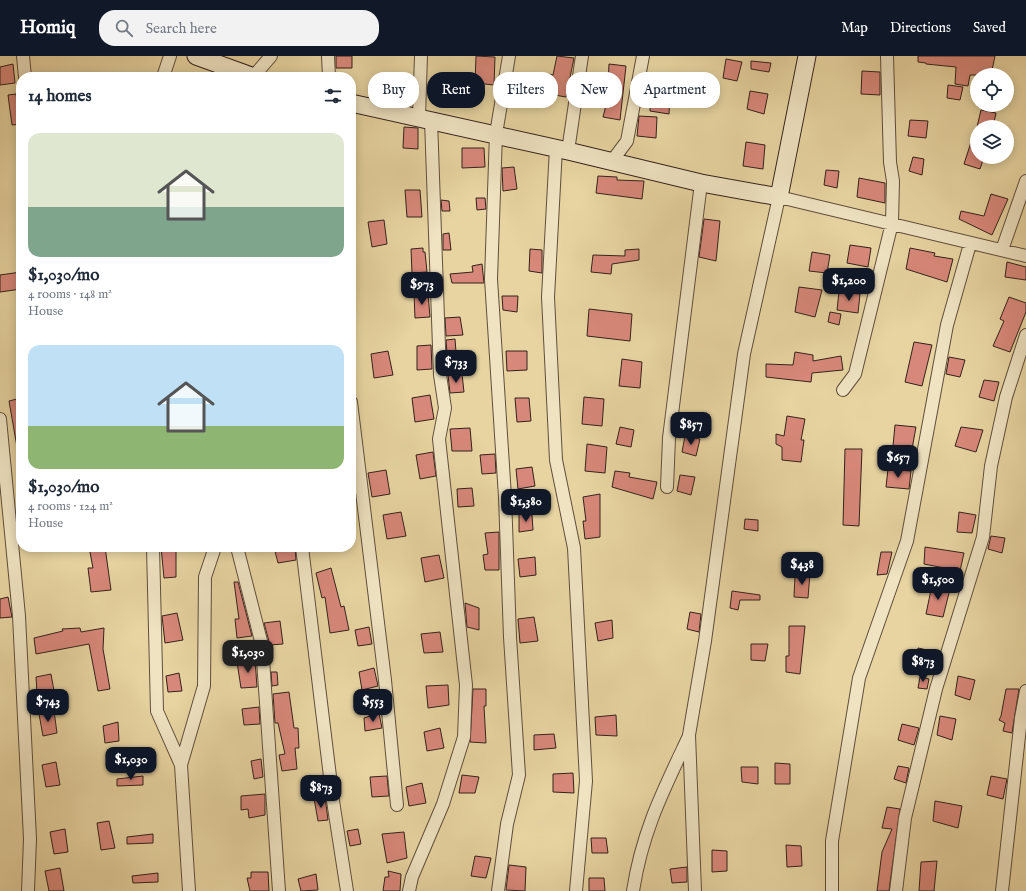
<!DOCTYPE html>
<html lang="en">
<head>
<meta charset="utf-8">
<style>
	body { margin:0; font-family:"IM FELL English",serif; background:#f2f2f3; color:#1f2937; height:100vh; display:flex; flex-direction:column; font-size:15px; white-space:nowrap }
	* { box-sizing:border-box; margin:0 }
	p { font-size:13px; color:#747a83 }
	.icon { flex:none; width:22px; height:22px; fill:none; stroke:currentColor; stroke-width:2; stroke-linecap:round; stroke-linejoin:round }
	.map { position:relative; flex:1; overflow:hidden }
	.sheet { position:absolute; left:16px; top:16px; width:340px; height:480px; display:flex; flex-direction:column; background:#fff; border-radius:16px; box-shadow:0 2px 10px #0003 }
	.sheet>* { flex:none }
	.guide { position:absolute; left:368px; top:16px; width:380px; height:36px; display:flex; gap:8px }
	.tools { position:absolute; left:970px; top:12px; display:grid; gap:8px }
	.tools a { display:grid; place-items:center; width:44px; height:44px; border-radius:50%; background:#fff; box-shadow:0 2px 10px #0003; font-size:20px }
	.price { position:absolute; translate:-50% -34px; padding:0 9px; border-radius:8px; background:#111827; color:#fff; font-size:13px; line-height:26px; filter:drop-shadow(0 1px 2px #0008) }
	.price::after { content:''; position:absolute; left:50%; top:24px; width:12px; height:9px; margin-left:-6px; background:inherit; clip-path:polygon(0 0,100% 0,50% 100%) }
	.price.current { background:#222; color:#fff }
	ul { padding:0; list-style:none }
	li { display:grid; align-content:center; gap:8px; height:212px; padding:0 12px }
	li span { display:grid; place-items:center; height:124px; border-radius:12px; color:#555 }
	li>.icon { margin-inline-start:auto }
	span .icon { width:72px; height:72px; fill:#fffc; stroke-width:1 }
	li b { font-size:17px }
	h2 { display:flex; justify-content:space-between; align-items:center; height:48px; padding:0 12px; font-size:17px }
	.chip { padding:0 14px; border-radius:16px; background:#fff; box-shadow:0 2px 10px #0003; font-size:14px; line-height:36px }
	.chip.current { background:#111827; color:#fff }
	header { display:flex; align-items:center; gap:24px; box-sizing:border-box; height:56px; padding:0 20px; background:#111827; color:#fff }
	header strong { font-size:19px }
	nav { display:flex; gap:22px; margin-inline-start:auto; font-size:14px }
	.search { width:280px; height:36px; background:#f2f2f3; display:flex; align-items:center; gap:10px; box-sizing:border-box; padding:0 14px; border-radius:16px; color:#747a83; font-size:15px }
	.map>svg:first-child { display:block }
	.building { fill:#d8887a; stroke:#33221b }
	.lines { fill:none; stroke-linecap:round; stroke-linejoin:round }
	.street-casing { stroke:#604e3c; stroke-width:14 }
	.secondary-casing { stroke:#33221b; stroke-width:19 }
	.street { stroke:#efe3c2; stroke-width:12 }
	.secondary { stroke:#efe3c2; stroke-width:17 }
</style>
</head>
<body>
<header>
<strong>Homiq</strong>
<div class="search"><svg class="icon" aria-label="search" viewBox="0 0 24 24"><circle cx="10" cy="10" r="6"/><path d="M15 15l6 6"/></svg>Search here</div>
<nav><a>Map</a><a>Directions</a><a>Saved</a></nav>
</header>
<div class="map">
<svg width="1026" height="835" viewBox="0 0 1026 835">
	<rect width="100%" height="100%" fill="#e7d4a1"/>
	<filter id="stains"><feTurbulence type="fractalNoise" baseFrequency=".005" numOctaves="4"/><feColorMatrix values="0 0 0 0 .2 0 0 0 0 .09 0 0 0 0 .02 0 0 0 .5 -.17"/></filter>
	<radialGradient id="worn" r=".72"><stop offset=".6" stop-color="#630" stop-opacity="0"/><stop offset="1" stop-color="#630" stop-opacity=".3"/></radialGradient>
	<path class="building" d="M336,0H352V12H336Z
		M476,0L495,1L494,29L475,27Z
		M557,0L574,2L566,41L543,37L548,18L553,19Z
		M918,0H995L991,19H970L968,30L955,28L956,11L926,8V7L918,6Z
		M726,3L742,6L737,25L723,22Z
		M751,5L771,7L769,16L751,13Z
		M13,8L15,27L0,29V11Z
		M609,8L626,10L620,64L603,61L611,29H608Z
		M862,15L880,16V39L861,38Z
		M413,21V30L388,32L387,24Z
		M948,29L963,31L960,44L947,42Z
		M651,35L670,36L669,58L650,55Z
		M750,35L768,38L764,58L747,53Z
		M16,38L21,68L12,69L8,39Z
		M981,54L996,57L993,71H977Z
		M639,60L657,61L656,82L637,80Z
		M910,64L928,65L926,82L908,80Z
		M404,71L418,72V93L403,92Z
		M975,74H977V101H984L980,113L964,108Z
		M746,86L765,89L763,113L743,110Z
		M462,92H484L485,111L462,112Z
		M913,101L924,103L922,119L909,115Z
		M514,111L517,133L503,135L502,112Z
		M826,114L839,115L837,132L824,129Z
		M598,120L617,121V124L644,125L642,143L596,137Z
		M859,122L885,127V147L857,141Z
		M405,134H420L422,161H407Z
		M991,138L1008,143L992,179L959,163L961,155L984,160Z
		M476,142H485L486,153L477,154Z
		M441,144L449,145L450,155H442Z
		M704,163L720,165L716,205L699,201Z
		M384,164L387,188L372,191L368,166Z
		M449,177L451,194H443V178Z
		M850,189L871,192L868,211L847,207Z
		M423,192V196H425L427,216L412,217L411,193Z
		M910,192L935,197L934,200L953,203L947,226L906,213Z
		M530,193L542,194V217L529,215Z
		M639,193V204L612,208L611,218L591,216L593,199L625,200V194Z
		M812,196L830,199L827,217L809,215Z
		M1007,206L1026,211V224L1005,221Z
		M482,208L484,227H452L450,218L473,216L472,210Z
		M21,216V233L0,236V219Z
		M799,231L822,234L815,261L795,256Z
		M839,236L860,238L858,257L837,254Z
		M428,237L430,261L415,262L414,238Z
		M502,240H518L517,256L503,254Z
		M1009,241L1026,247V256L1010,296L993,290L1004,265L1000,263Z
		M589,253L632,258L630,285L587,280Z
		M830,256L841,258L839,269L828,266Z
		M460,261L463,279L446,280L445,262Z
		M455,283L456,296L447,297L446,284Z
		M914,286L932,289L922,330L905,326Z
		M431,289L432,313L417,314V290Z
		M388,295L393,319L374,322L371,298Z
		M506,295H527V314L507,315Z
		M795,296L813,299V305L841,300L843,314L812,317L811,326L766,321V308L793,309Z
		M949,301L965,304L960,321L946,318Z
		M622,303L642,306L640,332L619,330Z
		M462,318L464,336L450,337L448,319Z
		M984,324L999,326L994,345L979,341Z
		M430,339L434,363L415,366L412,342Z
		M584,341L604,343L602,370L582,368Z
		M21,342V391H17L9,345Z
		M515,342H529L531,365L517,366Z
		M787,360L805,363L801,384H804L801,406L782,404V391L776,388V378L784,380Z
		M895,369L916,371L912,393L893,390Z
		M620,371L634,374L631,391L616,388Z
		M961,371L983,374L976,396L955,390Z
		M470,372L472,395H452L450,373Z
		M685,380L700,383L696,400L682,396Z
		M587,388L607,391L605,417L585,415Z
		M845,393H862L859,470L843,469Z
		M433,396L436,420L420,423L416,399Z
		M495,398L496,417L482,418L480,399Z
		M532,411L535,430L518,433L516,413Z
		M888,413L911,415L909,433L886,431Z
		M386,414L390,438L372,441L368,417Z
		M615,415L630,417L629,421L657,426L653,443L612,431Z
		M680,419L695,421L691,439L677,435Z
		M472,432L474,450L458,451L457,433Z
		M600,438V481L585,483L583,465H586L583,441Z
		M401,456L406,480L387,483L383,459Z
		M959,456L976,459L972,477L957,476Z
		M519,458L532,459L533,474L519,476Z
		M745,463L758,464V475L744,473Z
		M499,476V514H485L483,499L488,498L485,477Z
		M991,480L1005,482L1002,497L988,493Z
		M89,491H105L111,534L91,536L88,512H93Z
		M161,491H176V521L164,522Z
		M274,491H295L296,504L278,507Z
		M925,491L964,497L960,515L924,508Z
		M881,496H892L887,518L877,519Z
		M439,499L444,522L425,526L421,502Z
		M535,501L536,519L520,521L518,503Z
		M331,512L341,551L344,550L349,574L330,577L325,541L322,542L316,517Z
		M810,517L808,542L794,541L795,519Z
		M234,526H238L252,580L237,582L235,563H239Z
		M932,529L950,533L943,561L926,558Z
		M732,535L760,539V544H740L738,554L730,552Z
		M8,541L12,561L0,562V543Z
		M465,547L479,552V574L467,571Z
		M690,556L701,558L699,576L687,573Z
		M177,557L183,584L165,587L162,560Z
		M534,561L538,585L520,587L518,563Z
		M612,564L613,582L598,585L595,567Z
		M280,565L283,588L270,589L264,567Z
		M789,570H805L800,618L786,616V600H789Z
		M369,571L372,588L358,590L355,574Z
		M80,572L81,576L104,572L103,593L110,633L98,635L89,588L36,598L34,582L63,575L62,573Z
		M440,576L443,596L424,597L421,578Z
		M751,588H768L765,605L751,604Z
		M918,592L927,594L925,613L915,611Z
		M255,603L257,631L241,632L237,606Z
		M374,612L378,630L362,634L359,616Z
		M271,616H277L278,629L272,630Z
		M179,617L182,635L168,636L166,620Z
		M51,618L54,635L37,637L36,621Z
		M958,620L975,624L970,644L955,639Z
		M920,621L929,623L927,633L918,632Z
		M448,629L449,649L428,652L426,630Z
		M473,633H486V650H484L486,687L470,686Z
		M1006,633H1019L1012,677L1003,675L1005,667L999,664L1001,660Z
		M289,636L294,672H298L299,692H295L297,713L282,715L279,699L285,698L278,667H275L273,638Z
		M259,651L260,668L244,669L242,653Z
		M54,655L57,677L43,680L39,658Z
		M379,657L382,672L365,675L364,662Z
		M616,659L617,680L596,679L595,661Z
		M940,660L956,663L952,684L937,679Z
		M118,666L119,685L105,687L103,670Z
		M902,668L919,672L914,689L898,684Z
		M440,672L444,692L427,695L424,676Z
		M554,678L556,692L534,694V679Z
		M261,703L263,721L254,723L251,705Z
		M56,706L60,729L46,731L42,709Z
		M775,707L790,708V728H775Z
		M898,710L909,712L906,727L894,723Z
		M741,711H758V728L742,726Z
		M573,717L574,737L553,736V718Z
		M462,719L479,721L475,737H459Z
		M143,720V729L117,730V723Z
		M387,720L389,740L372,741L370,721Z
		M991,720L1007,723L1003,743L987,739Z
		M422,727L426,747L409,750L406,731Z
		M265,738V759L249,762L248,753L241,754V740Z
		M325,741L328,764L318,765L314,742Z
		M935,745L962,750L958,772L933,765Z
		M887,751L900,753L889,835H877L882,796L892,773L882,772Z
		M109,765L115,792L101,794L97,767Z
		M65,773L68,796L54,798L50,776Z
		M358,773L361,788L350,790L347,775Z
		M404,776L407,802L387,807L382,778Z
		M153,778V787L127,788V781Z
		M591,782H606L608,797H592Z
		M786,789L801,790L802,810L787,811Z
		M712,794L727,795V815L712,816Z
		M475,800L491,802L486,822L471,820Z
		M937,805L934,835H919L921,806Z
		M509,809L526,811L525,835L506,834Z
		M687,811V826L672,827L670,813Z
		M60,812L64,835H49L45,815Z
		M388,815L401,818L400,835H383L385,821H389Z
		M251,816H268L269,835H250L247,822H251Z
		M158,817V826L133,827L132,820Z
		M316,818L318,834L301,835L298,823Z
		M589,822H604L605,835H589Z"/>
	<g class="lines">
		<defs>
			<path id="street" d="M23,0L25,21
				M328,0L329,21
				M163,21L170,0
				M253,21L271,0
				M419,61L421,0
				M556,92L548,241L556,404L574,492L586,725L576,835
				M568,95L582,0
				M612,105L627,85L643,0
				M1002,194L1026,125
				M843,334L855,318L892,167L893,125L890,106L887,0
				M351,346L385,624L397,749
				M0,363L19,560L30,783L28,835
				M667,431L669,382L701,127
				M153,491L157,655L181,709
				M237,491L262,589L279,835
				M302,491L333,745L347,835
				M189,835L181,709L204,630L205,521L215,491
				M409,835L412,821L443,748L464,681L466,629L439,383L445,352L440,319L431,64
				M498,835L507,768L519,719L510,581L505,441L491,223L496,78L509,0
				M633,835C642,776 663,735 688,682
				M695,835L689,679L705,585L744,298L779,141L1026,200
				M832,835V785L859,622L907,485L947,269L970,188
				M896,835L905,762L936,633L983,481L991,410L1006,341L1026,279
				M1002,835L1021,662L1026,635"/>
			<path id="secondary" d="M196,0L254,21
				M351,47L568,95L701,127L779,141L807,0"/>
		</defs>
		<use href="#street" class="street-casing"/>
		<use href="#secondary" class="secondary-casing"/>
		<use href="#street" class="street"/>
		<use href="#secondary" class="secondary"/>
	</g>
	<rect width="100%" height="100%" filter="url(#stains)"/>
	<rect width="100%" height="100%" fill="url(#worn)"/>
</svg>
<div class="tools">
<a><svg class="icon" aria-label="locate" viewBox="0 0 24 24"><circle cx="12" cy="12" r="6"/><path d="M12 2v4M12 18v4M2 12h4M18 12h4"/></svg></a>
<a><svg class="icon" aria-label="layers" viewBox="0 0 24 24"><path d="M12 4l9 5-9 5-9-5zM3 14l9 5 9-5"/></svg></a>
</div>
<b class="price" style="left:849px;top:246px">$1,200</b>
<b class="price" style="left:422px;top:250px">$973</b>
<b class="price" style="left:456px;top:328px">$733</b>
<b class="price" style="left:691px;top:390px">$857</b>
<b class="price" style="left:898px;top:423px">$657</b>
<b class="price" style="left:526px;top:467px">$1,380</b>
<b class="price" style="left:802px;top:530px">$438</b>
<b class="price" style="left:938px;top:545px">$1,500</b>
<b class="price current" style="left:248px;top:618px">$1,030</b>
<b class="price" style="left:923px;top:627px">$873</b>
<b class="price" style="left:48px;top:667px">$743</b>
<b class="price" style="left:373px;top:667px">$553</b>
<b class="price" style="left:131px;top:725px">$1,030</b>
<b class="price" style="left:321px;top:753px">$873</b>
<div class="guide">
<a class="chip">Buy</a>
<a class="chip current">Rent</a>
<a class="chip">Filters</a>
<a class="chip">New</a>
<a class="chip">Apartment</a>
</div>
<section class="sheet">
<h2>14 homes<svg class="icon" aria-label="filters" viewBox="0 0 24 24"><path d="M4 7h16M4 17h16"/><circle cx="9" cy="7" r="2"/><circle cx="15" cy="17" r="2"/></svg></h2>
<ul>
<li><span style="background:linear-gradient(#dfe7d0 60%,#7fa58c 0)"><svg class="icon" aria-label="home" viewBox="0 0 24 24"><path d="M3 11l9-7 9 7M6 9v11h12V9"/></svg></span><div><b>$1,030/mo</b><p>4 rooms · 148 m²</p><p>House</p></div></li>
<li><span style="background:linear-gradient(#bfe0f5 65%,#8fb573 0)"><svg class="icon" aria-label="home" viewBox="0 0 24 24"><path d="M3 11l9-7 9 7M6 9v11h12V9"/></svg></span><div><b>$1,030/mo</b><p>4 rooms · 124 m²</p><p>House</p></div></li>
</ul>
</section>
</div>
</body>
</html>
